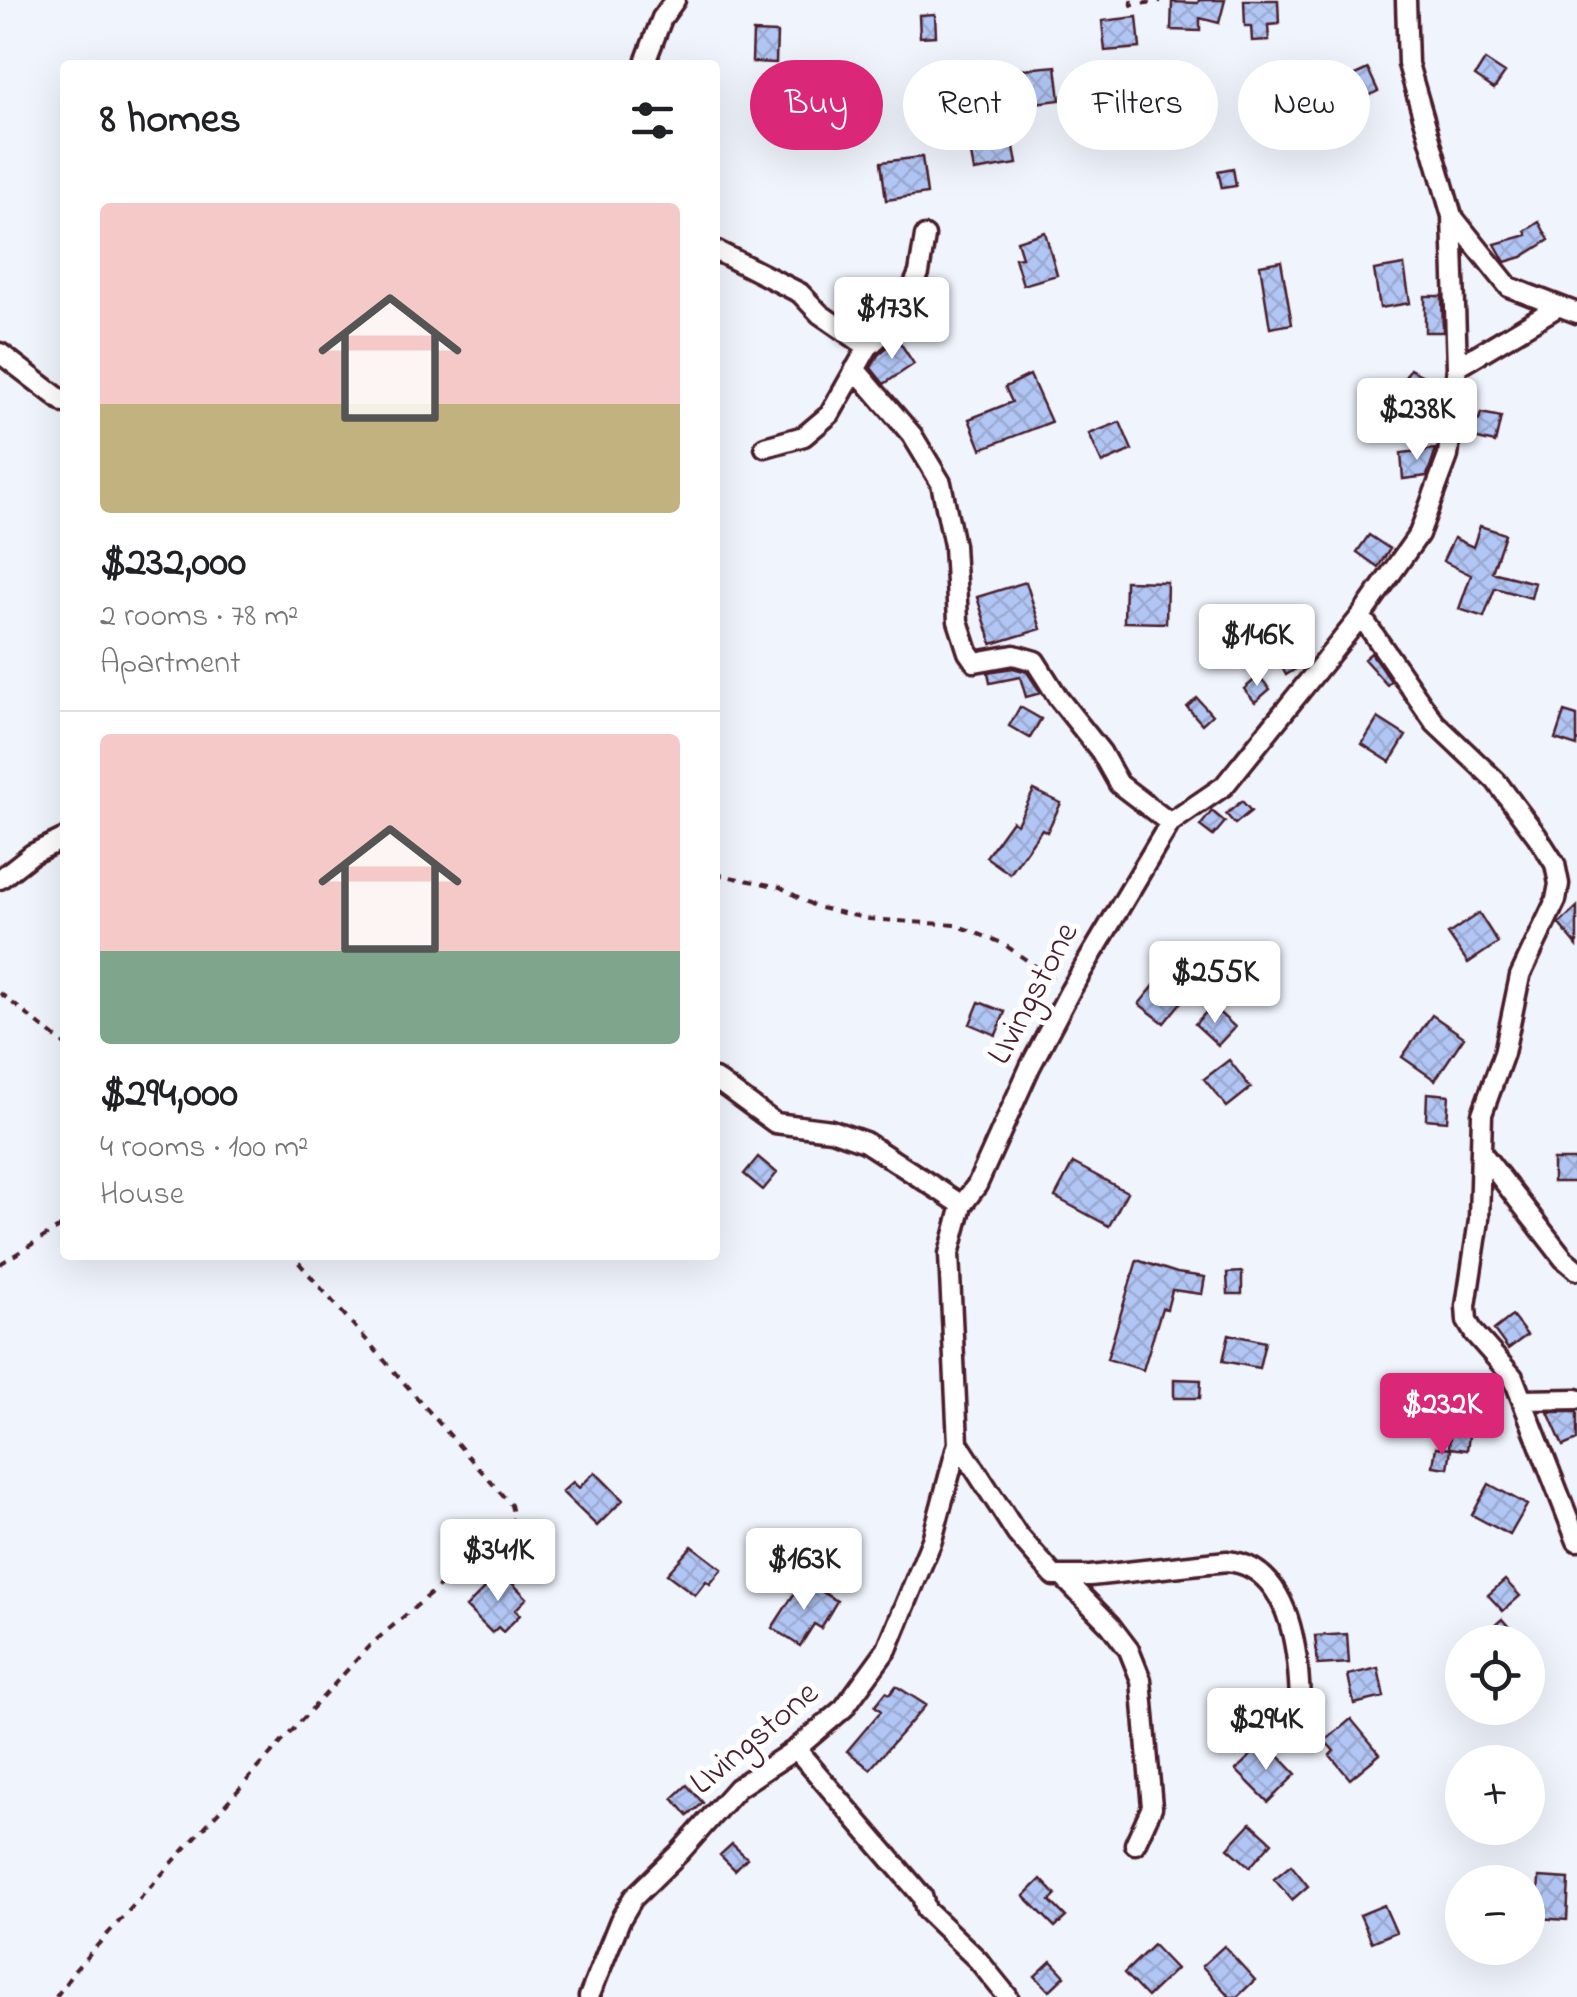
<!DOCTYPE html>
<html lang="en">
<head>
<meta charset="utf-8">
<style>
	body { margin:0; font-family:"Indie Flower",sans-serif; background:#f6f6f6; color:#202124; height:100vh; display:flex; flex-direction:column; font-size:38px; white-space:nowrap }
	* { box-sizing:border-box; margin:0 }
	p { font-size:32px; color:#757577 }
	.icon { flex:none; width:55px; height:55px; fill:none; stroke:currentColor; stroke-width:2; stroke-linecap:round; stroke-linejoin:round }
	.map { position:relative; flex:1; overflow:hidden }
	.sheet { position:absolute; left:60px; top:60px; width:660px; height:1200px; display:flex; flex-direction:column; background:#fff; border-radius:10px; box-shadow:0 10px 40px #0002 }
	.sheet>* { flex:none }
	.guide { position:absolute; left:750px; top:60px; width:675px; height:90px; display:flex; gap:20px }
	.fabs { position:absolute; left:1445px; top:1625px; display:grid; gap:20px }
	.fabs a { display:grid; place-items:center; width:100px; height:100px; border-radius:50%; background:#fff; box-shadow:0 10px 40px #0002; font-size:50px }
	.price { position:absolute; translate:-50% -85px; padding:0 22px; border-radius:10px; background:#fff; color:#222; font-size:32px; line-height:65px; filter:drop-shadow(0 2px 5px #0008) }
	.price::after { content:''; position:absolute; left:50%; top:60px; width:30px; height:22px; margin-left:-15px; background:inherit; clip-path:polygon(0 0,100% 0,50% 100%) }
	.price.selected { background:#db2777; color:#fff }
	ul { padding:0; list-style:none }
	li { display:grid; align-content:center; gap:20px; height:530px; padding:0 40px }
	li+li { border-top:2px solid #e0e0e0 }
	li span { display:grid; place-items:center; height:310px; border-radius:10px; color:#555 }
	li>.icon { margin-inline-start:auto }
	span .icon { width:180px; height:180px; fill:#fffc; stroke-width:1 }
	li b { font-size:42px }
	h2 { display:flex; justify-content:space-between; align-items:center; height:120px; padding:0 40px; font-size:42px }
	.chip { padding:0 35px; border-radius:45px; background:#fff; box-shadow:0 10px 40px #0002; font-size:35px; line-height:90px }
	.chip.selected { background:#db2777; color:#fff }
	.map>svg:first-child { display:block }
	.building { fill:url(#building-cross-hatch); stroke:#4a1f2b; stroke-width:2.5 }
	.lines { fill:none; stroke-linecap:round; stroke-linejoin:round }
	.minor-casing { stroke:#4a1f2b; stroke-width:25 }
	.path { stroke:#4a1f2b; stroke-width:4; stroke-dasharray:8 8; stroke-linecap:butt }
	.minor { stroke:#fff; stroke-width:18 }
	.labels { text-anchor:middle; dominant-baseline:central; stroke-width:10; stroke-linejoin:round; paint-order:stroke }
	.street-label { font-size:35px; fill:#4a1f2b; stroke:#fff }
</style>
</head>
<body>
<div class="map">
<svg width="1577" height="1997" viewBox="0 0 1577 1997">
	<defs>
		<pattern id="building-cross-hatch" width="8" height="8" patternUnits="userSpaceOnUse" patternTransform="scale(2.5)"><rect width="8" height="8" fill="#b2c6f5"/><path d="M0 0l8 8M0 8l8-8" fill="none" stroke="#9baad2"/></pattern>
	</defs>
	<rect width="100%" height="100%" fill="#f0f4fd"/>
	<filter id="ink" filterUnits="userSpaceOnUse"><feTurbulence type="fractalNoise" baseFrequency=".01" numOctaves="2"/><feDisplacementMap in="SourceGraphic" scale="20" xChannelSelector="R" yChannelSelector="G"/><feConvolveMatrix kernelMatrix="1 2 1 2 8 2 1 2 1" color-interpolation-filters="sRGB"/></filter>
	<g filter="url(#ink)">
		<path class="building" d="M1199,0H1225L1219,23L1200,18V31L1171,30L1172,2L1198,3Z
			M1244,0H1278L1279,24L1268,25L1269,40L1252,41L1251,26H1245Z
			M935,14L936,36L920,37L919,15Z
			M1137,17L1140,48L1105,51L1102,21Z
			M753,32L777,33L776,63L752,62Z
			M1485,60L1505,73L1494,89L1475,76Z
			M1056,66L1060,100L1017,105L1013,70Z
			M1368,69L1378,91L1356,102L1346,79Z
			M1011,129L1017,164L974,171L968,136Z
			M922,157L927,194L886,200L881,162Z
			M1233,168L1236,186L1222,188L1218,171Z
			M1539,222L1549,240L1522,257L1505,262L1495,244L1527,235L1525,231Z
			M1045,232L1057,275L1023,285L1015,258L1022,257L1017,241Z
			M1281,261L1292,324L1270,328L1260,265Z
			M1404,265L1410,303L1380,308L1374,270Z
			M1425,296H1442L1443,332H1425Z
			M897,338L914,364L884,384L871,368L878,355Z
			M1410,369L1429,379L1419,396L1400,386Z
			M1030,375L1051,422L981,449L969,419L1012,402L1005,387Z
			M1481,413L1501,417L1495,443L1469,437L1473,419L1479,420Z
			M1120,422L1132,450L1102,463L1089,434Z
			M1436,449L1427,476L1403,479L1401,453Z
			M1480,526L1505,534L1492,572L1535,583L1531,598L1495,588L1484,617L1459,609L1471,575L1443,561L1454,538L1473,547Z
			M1369,535L1390,549L1378,567L1357,552Z
			M1125,581L1167,582L1166,623L1124,622Z
			M1026,582L1041,629L992,644L977,597Z
			M1301,649L1308,661L1286,675L1279,662Z
			M1371,653L1391,681L1387,685L1364,659Z
			M1013,668L1027,672L1041,693L1026,697L1020,677L990,683L988,672Z
			M1259,676L1270,689L1255,702L1244,689Z
			M1197,698L1212,715L1202,724L1187,707Z
			M1020,707L1041,719L1030,738L1009,726Z
			M1564,712L1577,716V746L1555,739Z
			M1378,718L1406,736L1390,762L1362,744Z
			M1034,790L1061,803L1047,832L1042,829L1010,874L986,857L1012,821L1017,824Z
			M1242,801L1251,811L1235,824L1226,814Z
			M1212,811L1225,822L1213,836L1200,826Z
			M1577,907V946L1559,924Z
			M1479,913L1498,943L1468,963L1448,934Z
			M1162,976L1187,995L1164,1023L1139,1004Z
			M979,1002L1005,1012L996,1035L970,1024Z
			M1212,1006L1235,1027L1218,1045L1195,1024Z
			M1432,1015L1464,1037L1435,1080L1402,1057Z
			M1229,1060L1251,1088L1227,1107L1204,1079Z
			M1427,1093L1449,1095L1447,1121L1426,1119Z
			M758,1157L777,1173L763,1190L744,1174Z
			M1553,1160H1575V1182H1553Z
			M1073,1163L1127,1192L1109,1226L1055,1197Z
			M1137,1260L1177,1273L1205,1277L1202,1294L1172,1290L1167,1309L1162,1308L1143,1370L1107,1359Z
			M1242,1272V1294H1228L1227,1273Z
			M1512,1316L1527,1335L1508,1349L1494,1330Z
			M1229,1334L1265,1342L1259,1368L1223,1361Z
			M1174,1379L1201,1380L1200,1398H1174Z
			M1548,1412H1577V1440L1563,1446Z
			M1451,1427L1470,1429L1467,1450L1449,1448Z
			M1436,1447L1451,1449L1448,1468L1433,1466Z
			M595,1472L623,1500L597,1526L562,1492L573,1482L579,1488Z
			M1489,1484L1527,1505L1510,1535L1472,1515Z
			M692,1546L722,1569L710,1584L706,1581L695,1595L667,1574Z
			M501,1572L527,1598L515,1610L520,1615L503,1632L498,1627L492,1633L466,1607Z
			M803,1580L837,1601L821,1628L814,1624L800,1646L772,1628Z
			M1505,1580L1520,1596L1503,1611L1488,1595Z
			M1502,1619L1515,1634L1506,1642H1498L1488,1631Z
			M1347,1634L1349,1663L1318,1665L1315,1636Z
			M1378,1668L1384,1697L1354,1704L1348,1675Z
			M896,1686L926,1705L870,1769L847,1751L881,1711L875,1706L886,1692L890,1694Z
			M1351,1719L1380,1754L1350,1779L1330,1755L1334,1751L1325,1741Z
			M1258,1748L1267,1758L1274,1751L1296,1774L1268,1802L1236,1770Z
			M687,1785L703,1803L688,1816L673,1798Z
			M1251,1823L1272,1842L1250,1867L1228,1848Z
			M732,1844L747,1858L735,1870L720,1855Z
			M1291,1865L1308,1886L1292,1900L1274,1879Z
			M1539,1877L1569,1879L1567,1920L1537,1918Z
			M1041,1879L1056,1895L1050,1901L1066,1917L1055,1927L1024,1896Z
			M1384,1905L1396,1932L1372,1942L1360,1915Z
			M1153,1945L1176,1969L1147,1997L1124,1973Z
			M1224,1946L1255,1980L1237,1997H1230L1202,1966Z
			M1051,1961L1065,1976L1049,1991L1035,1976Z"/>
		<g class="lines">
			<defs>
				<path id="minor" d="M644,65L662,18L675,0
					M1452,216L1509,287L1577,313
					M715,250L800,293L820,314L868,347
					M0,353L65,403
					M1457,367L1559,306
					M855,369L912,435L941,483L954,545L958,621L968,652L975,662L1014,655L1035,661L1059,699L1101,752L1119,784L1170,823
					M765,447L804,436L830,414L868,347L899,319L919,273L925,236
					M1361,616L1435,723L1496,781L1537,836L1555,864L1559,884L1556,900L1520,976L1504,1053L1482,1114L1479,1220L1466,1306L1467,1321L1474,1333L1513,1377L1577,1541
					M0,879L32,854L65,838
					M715,1079L775,1123L831,1130L865,1142L962,1205
					M1481,1152L1564,1259L1577,1270
					M1523,1400L1577,1399
					M958,1443L1017,1534L1054,1576H1090L1227,1561C1298,1567 1301,1674 1300,1728
					M1065,1579L1110,1625L1129,1650L1141,1680L1152,1807L1135,1844
					M796,1749L922,1896L926,1910L978,1960L1008,1997
					M589,1997L620,1920L633,1898L680,1852L737,1788L796,1749L844,1708L887,1649L932,1540L958,1443L949,1254L962,1205L977,1185L1030,1067L1070,991L1170,823L1224,786L1361,616L1419,534L1448,456L1457,367L1452,216L1408,64L1406,0"/>
			</defs>
			<use href="#minor" class="minor-casing"/>
			<path class="path" d="M1131,0L1132,5L1161,1
				M715,874L780,887L816,907L869,919L956,925L1002,943L1058,982
				M0,993L65,1045
				M0,1264L65,1224
				M56,1997L74,1971L369,1646L506,1530L514,1518L511,1505L292,1255"/>
			<use href="#minor" class="minor"/>
		</g>
	</g>
	<g class="labels">
		<g class="street-label">
			<text transform="translate(1034 994) rotate(-62)">LIvingstone</text>
			<text transform="translate(755 1739) rotate(-40)">LIvingstone</text>
		</g>
	</g>
</svg>
<div class="fabs">
<a><svg class="icon" aria-label="locate" viewBox="0 0 24 24"><circle cx="12" cy="12" r="6"/><path d="M12 2v4M12 18v4M2 12h4M18 12h4"/></svg></a>
<a>+</a>
<a>−</a>
</div>
<b class="price" style="left:892px;top:362px">$173K</b>
<b class="price" style="left:1417px;top:463px">$238K</b>
<b class="price" style="left:1257px;top:689px">$146K</b>
<b class="price" style="left:1215px;top:1026px">$255K</b>
<b class="price selected" style="left:1442px;top:1458px">$232K</b>
<b class="price" style="left:498px;top:1604px">$341K</b>
<b class="price" style="left:804px;top:1613px">$163K</b>
<b class="price" style="left:1266px;top:1773px">$294K</b>
<div class="guide">
<a class="chip selected">Buy</a>
<a class="chip">Rent</a>
<a class="chip">Filters</a>
<a class="chip">New</a>
</div>
<section class="sheet">
<h2>8 homes<svg class="icon" aria-label="filters" viewBox="0 0 24 24"><path d="M4 7h16M4 17h16"/><circle cx="9" cy="7" r="2"/><circle cx="15" cy="17" r="2"/></svg></h2>
<ul>
<li><span style="background:linear-gradient(#f6c9c9 65%,#c2b280 0)"><svg class="icon" aria-label="home" viewBox="0 0 24 24"><path d="M3 11l9-7 9 7M6 9v11h12V9"/></svg></span><div><b>$232,000</b><p>2 rooms · 78 m²</p><p>Apartment</p></div></li>
<li><span style="background:linear-gradient(#f6c9c9 70%,#7fa58c 0)"><svg class="icon" aria-label="home" viewBox="0 0 24 24"><path d="M3 11l9-7 9 7M6 9v11h12V9"/></svg></span><div><b>$294,000</b><p>4 rooms · 100 m²</p><p>House</p></div></li>
</ul>
</section>
</div>
</body>
</html>
